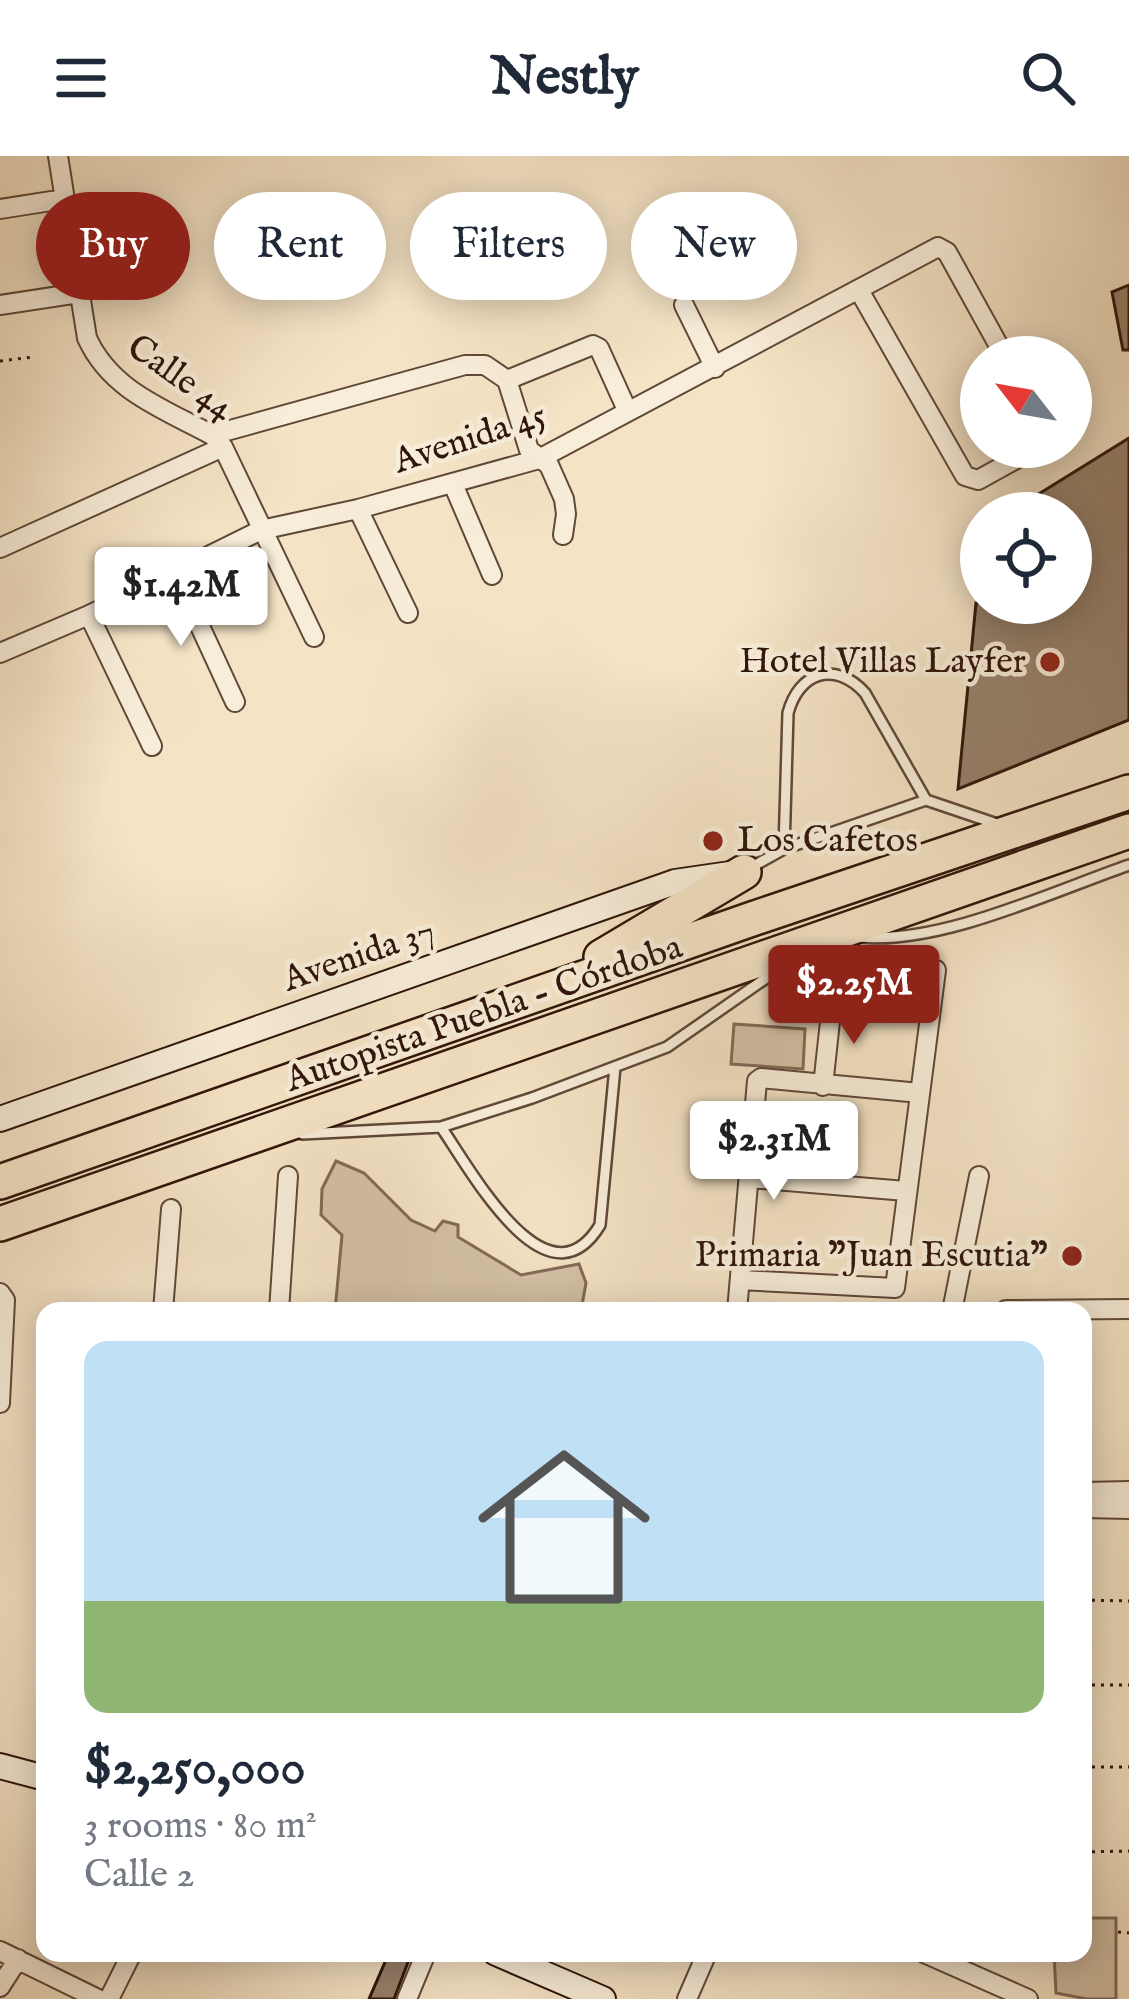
<!DOCTYPE html>
<html lang="en">
<head>
<meta charset="utf-8">
<style>
	body { margin:0; font-family:"IM FELL English",serif; background:#f6f6f7; color:#1f2937; height:100vh; display:flex; flex-direction:column; font-size:45px; white-space:nowrap }
	* { box-sizing:border-box; margin:0 }
	p { font-size:39px; color:#747a83 }
	.icon { flex:none; width:66px; height:66px; fill:none; stroke:currentColor; stroke-width:2; stroke-linecap:round; stroke-linejoin:round }
	.map { position:relative; flex:1; overflow:hidden }
	.drawer { position:absolute; left:36px; top:1146px; width:1056px; height:660px; display:flex; flex-direction:column; background:#fff; border-radius:24px; box-shadow:0 6px 30px #0003 }
	.drawer>* { flex:none }
	.banner { position:absolute; left:36px; top:36px; width:1059px; height:108px; display:flex; gap:24px }
	.needle { width:78px; rotate:301deg }
	.controls { position:absolute; left:960px; top:180px; display:grid; gap:24px }
	.controls a { display:grid; place-items:center; width:132px; height:132px; border-radius:50%; background:#fff; box-shadow:0 6px 30px #0003; font-size:60px }
	.price { position:absolute; translate:-50% -102px; padding:0 27px; border-radius:12px; background:#fff; color:#222; font-size:39px; line-height:78px; filter:drop-shadow(0 3px 6px #0008) }
	.price::after { content:''; position:absolute; left:50%; top:72px; width:36px; height:27px; margin-left:-18px; background:inherit; clip-path:polygon(0 0,100% 0,50% 100%) }
	.price.selected { background:#8f2418; color:#fff }
	ul { padding:0; list-style:none }
	li { display:grid; align-content:center; gap:24px; height:636px; padding:0 48px }
	li span { display:grid; place-items:center; height:372px; border-radius:24px; color:#555 }
	li>.icon { margin-inline-start:auto }
	span .icon { width:216px; height:216px; fill:#fffc; stroke-width:1 }
	li b { font-size:51px }
	.tag { padding:0 42px; border-radius:54px; background:#fff; box-shadow:0 6px 30px #0003; font-size:42px; line-height:108px }
	.tag.selected { background:#8f2418; color:#fff }
	header { display:flex; justify-content:space-between; align-items:center; height:156px; padding:0 48px; background:#fff; font-size:54px; font-weight:800 }
	.map>svg:first-child { display:block }
	.green { fill:#d3c0a5; stroke:#816a57; stroke-width:3 }
	.building { fill:#95806b; stroke:#2f1409; stroke-width:3 }
	.lines { fill:none; stroke-linecap:round; stroke-linejoin:round }
	.lane-casing { stroke:#604838; stroke-width:14 }
	.street-casing { stroke:#604838; stroke-width:22 }
	.secondary-casing { stroke:#2f1409; stroke-width:28 }
	.highway-casing { stroke:#2f1409; stroke-width:38 }
	.path { stroke:#2f1409; stroke-width:3; stroke-dasharray:3 6; stroke-linecap:butt }
	.lane { stroke:#f8edd9; stroke-width:9 }
	.street { stroke:#f8edd9; stroke-width:18 }
	.secondary { stroke:#f8edd9; stroke-width:24 }
	.highway { stroke:#f4e3c5; stroke-width:33 }
	.poi-dot { fill:#8f2418; stroke:#f8edd9; stroke-width:4.5 }
	.labels { text-anchor:middle; dominant-baseline:central; stroke-width:9; stroke-linejoin:round; paint-order:stroke }
	.street-label { font-size:36px; fill:#2f1409; stroke:#f8edd9 }
	.poi-label { font-size:36px; fill:#2f1409; stroke:#f8edd9; text-anchor:end }
</style>
</head>
<body>
<header><svg class="icon" aria-label="menu" viewBox="0 0 24 24"><path d="M4 6h16M4 12h16M4 18h16"/></svg>Nestly<svg class="icon" aria-label="search" viewBox="0 0 24 24"><circle cx="10" cy="10" r="6"/><path d="M15 15l6 6"/></svg></header>
<div class="map">
<svg width="1129" height="1843" viewBox="0 0 1129 1843">
	<rect width="100%" height="100%" fill="#f4e3c5"/>
	<filter id="stains"><feTurbulence type="fractalNoise" baseFrequency=".00167" numOctaves="4"/><feColorMatrix values="0 0 0 0 .2 0 0 0 0 .09 0 0 0 0 .02 0 0 0 .5 -.17"/></filter>
	<radialGradient id="worn" r=".72"><stop offset=".6" stop-color="#630" stop-opacity="0"/><stop offset="1" stop-color="#630" stop-opacity=".3"/></radialGradient>
	<path class="green" d="M734,868L805,873L803,913L731,908Z
		M336,1005L364,1017L411,1064L435,1075L443,1065L458,1069V1081L521,1119L579,1108L586,1127L581,1155H335L342,1079L321,1059L322,1033Z
		M1083,1762H1116V1843H1087L1056,1837L1054,1797H1083Z"/>
	<path class="building" d="M1129,129V194H1123L1112,136Z
		M1129,282V564L958,633L976,447H1071V357H1008Z
		M389,1797L410,1801L394,1843H369Z"/>
	<g class="lines">
		<defs>
			<path id="lane" d="M784,693L788,557C799,516 835,504 865,537L926,644
				M750,712L784,693L926,644L997,668
				M859,781C940,789 1051,736 1129,709
				M441,971C471,1014 547,1156 600,1069L615,911
				M302,978L441,971L532,942L667,891L785,809"/>
			<path id="street" d="M58,0L87,182C111,235 164,253 212,279L223,291L314,481
				M0,53L64,43
				M860,136L965,320L978,324L1038,291
				M0,149L79,137
				M684,149L715,212
				M507,224L529,294L549,309L564,343L566,358L563,379
				M507,224L593,189L599,192L627,254
				M212,279L465,209H485L507,224
				M453,328L492,419
				M358,353L408,457
				M0,392L223,291
				M175,416L235,546
				M89,459L152,590
				M0,497L89,459L261,374L358,353L539,303L938,91L947,96L1005,201
				M823,930L832,847
				M749,1022L906,1035
				M740,1124L895,1132L936,814
				M0,1137L5,1144L0,1247
				M1006,1154L1129,1153
				M163,1155L171,1053
				M279,1155L288,1020
				M737,1155L757,925L761,922L920,937
				M952,1155L979,1020
				M1083,1336L1129,1335
				M1083,1352L1129,1353
				M0,1795L98,1843
				M924,1797L1028,1843
				M0,1831L18,1803
				M109,1843L132,1797
				M407,1843L426,1797
				M687,1843L707,1797"/>
			<path id="secondary" d="M0,963L675,726L737,717
				M0,1610L45,1622
				M496,1797L603,1843"/>
			<path id="highway" d="M601,801L744,716
				M0,1026L752,763L1129,636
				M0,1068L1129,675"/>
		</defs>
		<use href="#lane" class="lane-casing"/>
		<use href="#street" class="street-casing"/>
		<use href="#secondary" class="secondary-casing"/>
		<use href="#highway" class="highway-casing"/>
		<path class="path" d="M0,205L33,201
			M1083,1444L1129,1445
			M1083,1529H1129
			M1083,1611H1129
			M1083,1696L1129,1695
			M1118,1776L1129,1777"/>
		<use href="#lane" class="lane"/>
		<use href="#street" class="street"/>
		<use href="#secondary" class="secondary"/>
		<use href="#highway" class="highway"/>
	</g>
	<g class="poi-dot">
		<circle cx="1050" cy="506" r="12"/>
		<circle cx="713" cy="685" r="12"/>
		<circle cx="1072" cy="1100" r="12"/>
	</g>
	<g class="labels">
		<g class="street-label">
			<text transform="translate(180 222) rotate(35)">Calle 44</text>
			<text transform="translate(470 283) rotate(-18)">Avenida 45</text>
			<text transform="translate(359 800) rotate(-19)">Avenida 37</text>
			<text transform="translate(484 858) rotate(-19)">Autopista Puebla - Córdoba</text>
		</g>
		<g class="poi-label">
			<text x="1026" y="506">Hotel Villas Layfer</text>
			<text x="737" y="685" text-anchor="start">Los Cafetos</text>
			<text x="1048" y="1100">Primaria "Juan Escutia"</text>
		</g>
	</g>
	<rect width="100%" height="100%" filter="url(#stains)"/>
	<rect width="100%" height="100%" fill="url(#worn)"/>
</svg>
<div class="controls">
<a><svg class="needle" viewBox="-14 -14 28 28"><path d="M0-13l5 13h-10z" fill="#e53935"/><path d="M0 13l5-13h-10z" fill="#747a83"/></svg></a>
<a><svg class="icon" aria-label="locate" viewBox="0 0 24 24"><circle cx="12" cy="12" r="6"/><path d="M12 2v4M12 18v4M2 12h4M18 12h4"/></svg></a>
</div>
<b class="price" style="left:181px;top:493px">$1.42M</b>
<b class="price selected" style="left:854px;top:891px">$2.25M</b>
<b class="price" style="left:774px;top:1047px">$2.31M</b>
<div class="banner">
<a class="tag selected">Buy</a>
<a class="tag">Rent</a>
<a class="tag">Filters</a>
<a class="tag">New</a>
</div>
<section class="drawer">
<ul>
<li><span style="background:linear-gradient(#bfe0f5 70%,#8fb573 0)"><svg class="icon" aria-label="home" viewBox="0 0 24 24"><path d="M3 11l9-7 9 7M6 9v11h12V9"/></svg></span><div><b>$2,250,000</b><p>3 rooms · 80 m²</p><p>Calle 2</p></div></li>
</ul>
</section>
</div>
</body>
</html>
